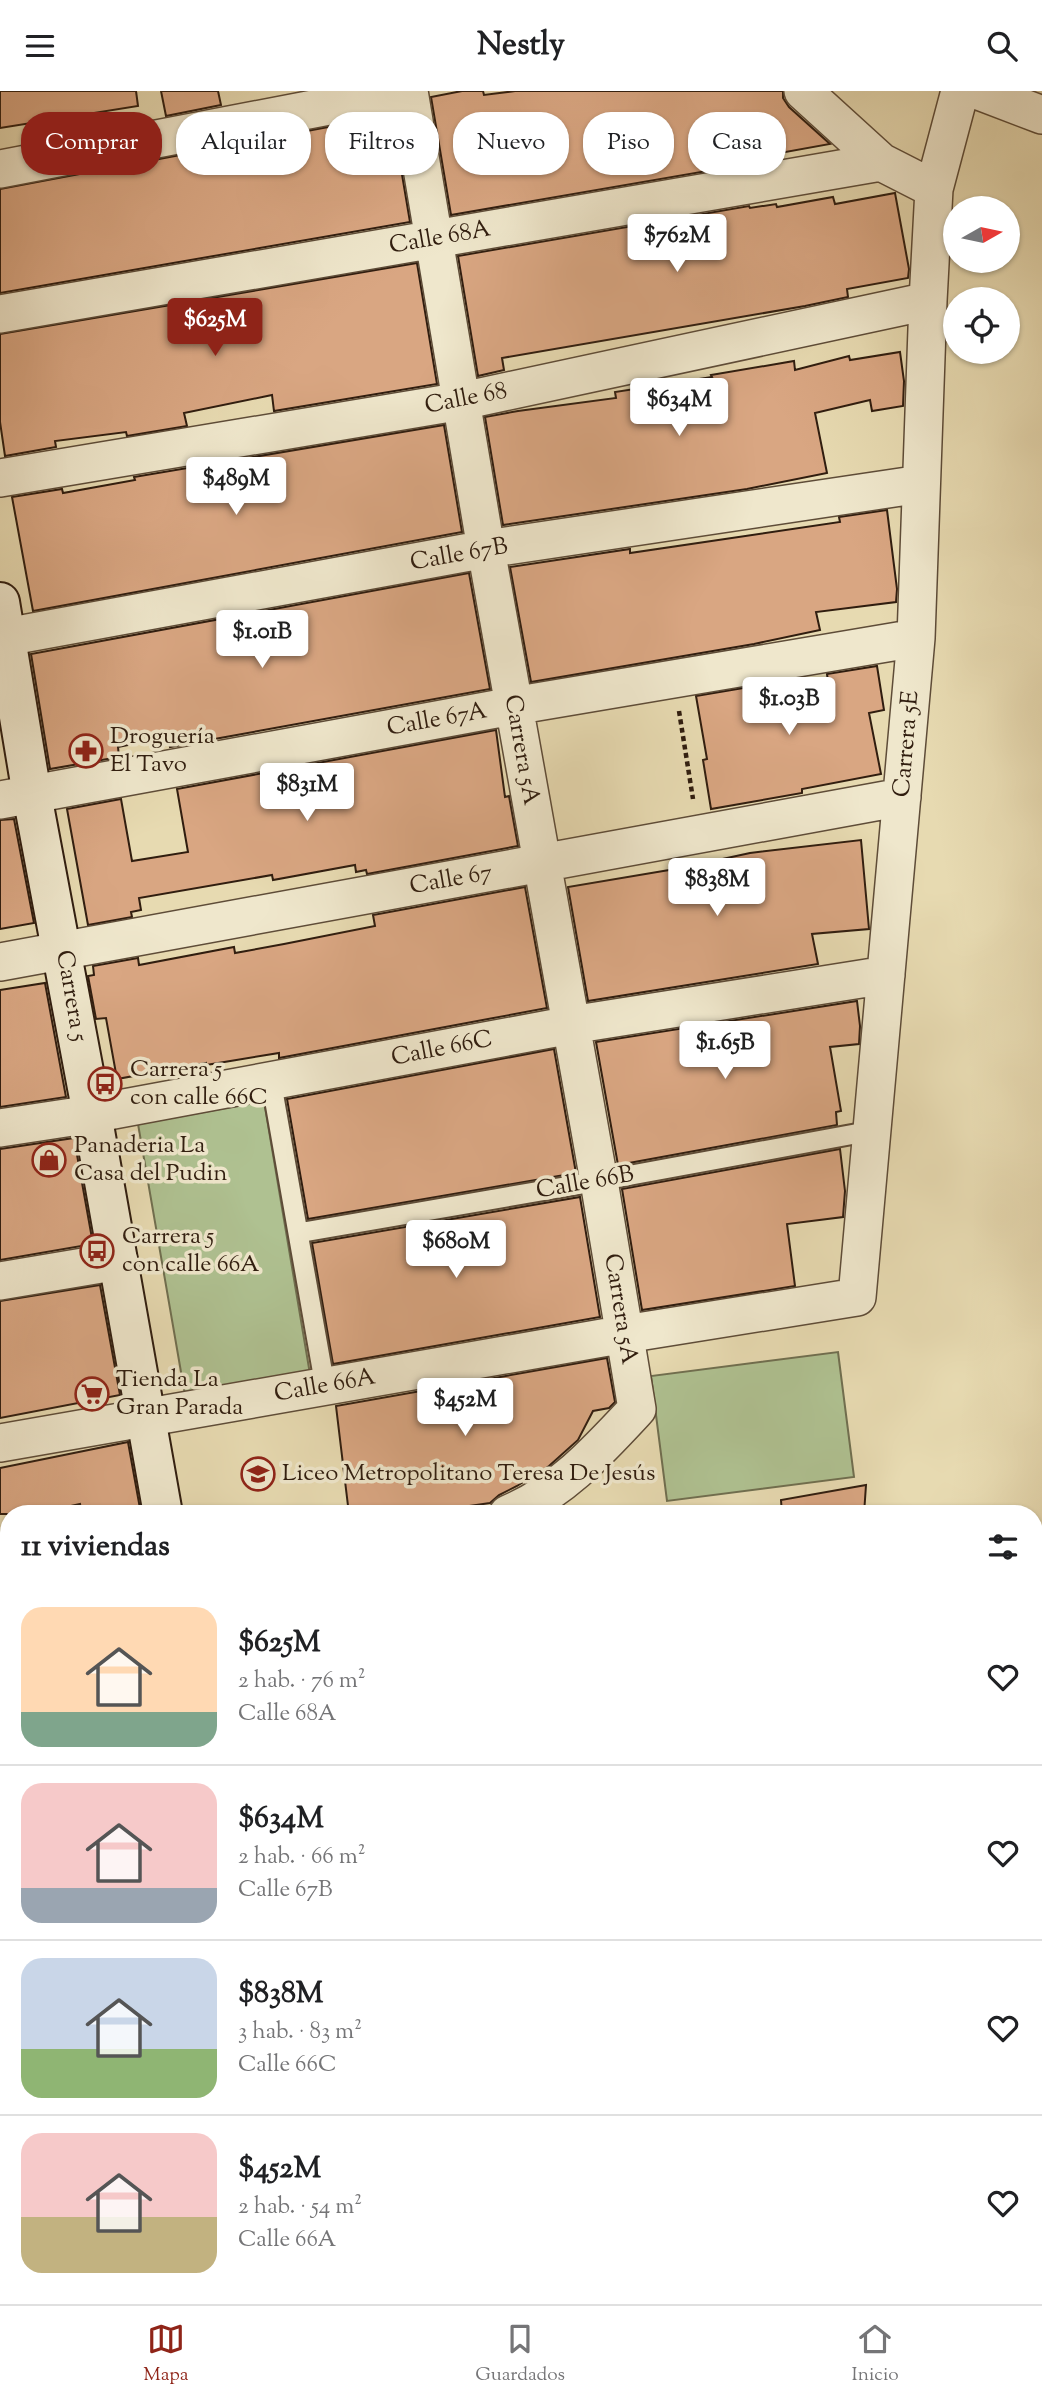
<!DOCTYPE html>
<html lang="es">
<head>
<meta charset="utf-8">
<style>
	body { margin:0; font-family:"Sorts Mill Goudy",serif; background:#f2f2f2; color:#202124; height:100vh; display:flex; flex-direction:column; font-size:26px; white-space:nowrap }
	* { box-sizing:border-box; margin:0 }
	p { font-size:23px; color:#757577 }
	.icon { flex:none; width:38px; height:38px; fill:none; stroke:currentColor; stroke-width:2; stroke-linecap:round; stroke-linejoin:round }
	.map { position:relative; flex:1; overflow:hidden }
	.side { position:absolute; left:0px; top:1414px; width:1043px; height:800px; display:flex; flex-direction:column; background:#fff; border-radius:28px 28px 0 0; box-shadow:0 2px 5px #0004 }
	.side>* { flex:none }
	.banner { position:absolute; left:21px; top:21px; width:1001px; height:63px; display:flex; gap:14px }
	.needle { width:46px; rotate:81deg }
	.tools { position:absolute; left:943px; top:105px; display:grid; gap:14px }
	.tools a { display:grid; place-items:center; width:77px; height:77px; border-radius:50%; background:#fff; box-shadow:0 2px 5px #0004; font-size:35px }
	.price { position:absolute; translate:-50% -60px; padding:0 16px; border-radius:7px; background:#fff; color:#222; font-size:23px; line-height:46px; filter:drop-shadow(0 2px 4px #0008) }
	.price::after { content:''; position:absolute; left:50%; top:42px; width:21px; height:16px; margin-left:-10px; background:inherit; clip-path:polygon(0 0,100% 0,50% 100%) }
	.price.current { background:#8f2418; color:#fff }
	ul { padding:0; list-style:none }
	li { display:flex; align-items:center; gap:21px; height:175px; padding:0 21px }
	li+li { border-top:2px solid #e0e0e0 }
	li span { display:grid; place-items:center; flex:none; width:196px; height:140px; border-radius:21px; color:#555 }
	li>.icon { margin-inline-start:auto }
	span .icon { width:84px; height:84px; fill:#fffc; stroke-width:1 }
	li b { font-size:30px }
	h2 { display:flex; justify-content:space-between; align-items:center; height:84px; padding:0 21px; font-size:30px }
	.pill { padding:0 24px; border-radius:28px; background:#fff; box-shadow:0 2px 5px #0004; font-size:24px; line-height:63px }
	.pill.current { background:#8f2418; color:#fff }
	header { display:flex; justify-content:space-between; align-items:center; height:91px; padding:0 21px; background:#fff; font-size:32px; font-weight:700 }
	.tab-bar { display:flex; justify-content:space-around; align-items:center; height:98px; border-top:2px solid #e0e0e0; background:#fff; font-size:19px; color:#757577 }
	.tab-bar a { display:grid; justify-items:center; gap:4px }
	.tab-bar .current { color:#8f2418 }
	.map>svg:first-child { display:block }
	.green { fill:#afc191; stroke:#706f50; stroke-width:2 }
	.building { fill:#d9a682; stroke:#301d0f; stroke-width:2 }
	.lines { fill:none; stroke-linecap:round; stroke-linejoin:round }
	.lane-casing { stroke:#5e4c38; stroke-width:23 }
	.street-casing { stroke:#5e4c38; stroke-width:40 }
	.secondary-casing { stroke:#301d0f; stroke-width:42 }
	.primary-casing { stroke:#301d0f; stroke-width:42 }
	.path { stroke:#301d0f; stroke-width:4.5; stroke-dasharray:5 3.5; stroke-linecap:butt }
	.lane { stroke:#efe7cc; stroke-width:19 }
	.street { stroke:#efe7cc; stroke-width:37 }
	.secondary { stroke:#efe7cc; stroke-width:38 }
	.primary { stroke:#e4bd78; stroke-width:38 }
	.labels { text-anchor:middle; dominant-baseline:central; stroke-width:7; stroke-linejoin:round; paint-order:stroke }
	.street-label { font-size:24px; fill:#301d0f; stroke:#efe7cc }
	.poi-label { font-size:24px; fill:#301d0f; stroke:#efe7cc; text-anchor:start }
</style>
</head>
<body>
<header><svg class="icon" aria-label="menu" viewBox="0 0 24 24"><path d="M4 6h16M4 12h16M4 18h16"/></svg>Nestly<svg class="icon" aria-label="search" viewBox="0 0 24 24"><circle cx="10" cy="10" r="6"/><path d="M15 15l6 6"/></svg></header>
<div class="map">
<svg width="1042" height="2213" viewBox="0 0 1042 2213">
	<rect width="100%" height="100%" fill="#e7dab1"/>
	<filter id="stains"><feTurbulence type="fractalNoise" baseFrequency=".00286" numOctaves="4"/><feColorMatrix values="0 0 0 0 .2 0 0 0 0 .09 0 0 0 0 .02 0 0 0 .5 -.17"/></filter>
	<radialGradient id="worn" r=".72"><stop offset=".6" stop-color="#630" stop-opacity="0"/><stop offset="1" stop-color="#630" stop-opacity=".3"/></radialGradient>
	<path class="green" d="M264,1010L310,1283L185,1304L138,1033Z
		M838,1261L854,1386L667,1410L651,1285Z"/>
	<path class="building" d="M0,0H136L138,15L0,37Z
		M161,0H218L221,14L166,25Z
		M462,0H483L484,4L515,0H783V7L789,16L830,53L741,69L742,74L451,124L431,6Z
		M392,24L410,131L0,202V98Z
		M895,102L909,178L908,187L847,198L848,206L805,215L502,267L504,279L478,285L458,165L749,115L750,117L776,113L777,116L833,106L835,113Z
		M417,172L437,293L274,320L272,304L184,322L187,335L127,345L126,341L55,350L56,356L5,365L0,331V243Z
		M900,261L904,290L903,315L872,320L870,309L815,322L827,382L747,398L503,434L485,326L518,320L616,307L615,301L712,286L711,284L794,270L795,279L849,265L850,269Z
		M444,334L462,441L33,520L12,406L62,398L63,402L135,389L134,386Z
		M887,419L897,498L896,511L816,521L820,539L754,553L531,591L510,476L630,458V462L840,431L839,426Z
		M469,482L490,598L170,656L168,646L118,656L119,666L50,678L31,563Z
		M877,575L884,619L869,622L881,683L802,698V702L711,718L703,669L707,668L696,605L761,594L762,600L828,590L827,583Z
		M496,639L505,706L509,705L518,755L367,783L366,779L356,781L355,774L273,789L272,784L139,807L141,819L131,821L132,826L88,834L67,718L121,708L132,770L188,761L177,698Z
		M14,728L34,832L0,838V729Z
		M861,749L869,838L812,843L818,873L588,910L568,796L681,777L750,762Z
		M525,796L547,917L279,967V962L206,974V972L117,988L106,927L96,928L88,885L94,884L93,875L138,867L139,874L234,856L235,862L284,853L375,835L373,824Z
		M45,892L66,1006L0,1016V899Z
		M857,910L860,935L859,953L830,956L841,1020L836,1021L837,1034L618,1074L596,951Z
		M554,958L576,1082L308,1128L287,1008Z
		M74,1047L93,1153L0,1169V1058Z
		M840,1058L845,1100L843,1126L787,1133L795,1195L642,1219L622,1098Z
		M580,1106L600,1226L333,1273L312,1152Z
		M100,1194L120,1304L0,1327V1210Z
		M607,1267L615,1311L609,1317L593,1320L578,1349L549,1375L517,1395L499,1404L490,1412L414,1423H349L336,1315Z
		M128,1351L141,1423H82L80,1413L35,1423H0V1377Z
		M866,1394L864,1423H782L781,1409Z"/>
	<g class="lines">
		<defs>
			<path id="lane" d="M271,989L325,1295
				M298,1142L599,1090L871,1040"/>
			<path id="street" d="M409,0L486,458L599,1090L637,1318C598,1360 561,1401 508,1423
				M803,0L881,71L934,98
				M979,0L1042,24
				M0,78L407,0
				M0,223L881,71
				M0,387L462,310L928,210
				M0,547L486,458L921,393
				M0,709L513,615L916,547
				M0,871L902,706
				M0,1037L92,1023L571,934L886,884
				M0,1190L119,1170
				M0,1352L625,1243L857,1206L916,547L928,210L934,98L960,0
				M0,1508L9,1506
				M0,1669L9,1667"/>
			<path id="secondary" d="M0,511L32,704L92,1023L163,1423
				M282,2205L283,2213"/>
			<path id="primary" d="M1009,2213L1042,2207"/>
		</defs>
		<use href="#lane" class="lane-casing"/>
		<use href="#street" class="street-casing"/>
		<use href="#secondary" class="secondary-casing"/>
		<use href="#primary" class="primary-casing"/>
		<path class="path" d="M679,620L693,708"/>
		<use href="#lane" class="lane"/>
		<use href="#street" class="street"/>
		<use href="#secondary" class="secondary"/>
		<use href="#primary" class="primary"/>
	</g>
	<defs>
		<symbol id="pharmacy-ring" viewBox="-11 -11 22 22"><circle r="9.5" fill="#efe7cc" stroke="#8f2418" stroke-width="1.5"/><path d="M-2-6h4v4h4v4h-4v4h-4v-4h-4v-4h4Z" fill="#8f2418"/></symbol>
		<symbol id="bus-ring" viewBox="-11 -11 22 22"><circle r="9.5" fill="#efe7cc" stroke="#8f2418" stroke-width="1.5"/><path d="M-5-6H5V4H4V6H2V4H-2V6H-4V4H-5ZM-3.5-4V0h7V-4ZM-3.5 1.2v1.5H-2V1.2ZM2 1.2v1.5H3.5V1.2Z" fill="#8f2418"/></symbol>
		<symbol id="shop-ring" viewBox="-11 -11 22 22"><circle r="9.5" fill="#efe7cc" stroke="#8f2418" stroke-width="1.5"/><path d="M-5-2.5h2.3a2.7 3.5 0 0 1 5.4 0H5L5.5 6h-11ZM-1.5-2.5h3a1.5 2.3 0 0 0-3 0Z" fill="#8f2418"/></symbol>
		<symbol id="supermarket-ring" viewBox="-11 -11 22 22"><circle r="9.5" fill="#efe7cc" stroke="#8f2418" stroke-width="1.5"/><path d="M-6-5.5h2.5l.6 2H6L4.5 2H-2.5L-4.4-4H-6ZM-1.5 3.2a1.3 1.3 0 1 0 .1 0ZM3 3.2a1.3 1.3 0 1 0 .1 0Z" fill="#8f2418"/></symbol>
		<symbol id="school-ring" viewBox="-11 -11 22 22"><circle r="9.5" fill="#efe7cc" stroke="#8f2418" stroke-width="1.5"/><path d="M0-5L7-2L0 1L-7-2ZM-4 1L0 2.5L4 1V4Q0 6-4 4Z" fill="#8f2418"/></symbol>
	</defs>
	<g fill-rule="evenodd">
		<use href="#pharmacy-ring" x="67" y="641" width="38" height="38"/>
		<use href="#bus-ring" x="86" y="974" width="38" height="38"/>
		<use href="#shop-ring" x="30" y="1050" width="38" height="38"/>
		<use href="#bus-ring" x="78" y="1141" width="38" height="38"/>
		<use href="#supermarket-ring" x="73" y="1284" width="38" height="38"/>
		<use href="#school-ring" x="239" y="1364" width="38" height="38"/>
	</g>
	<g class="labels">
		<g class="street-label">
			<text transform="translate(440 147) rotate(-10)">Calle 68A</text>
			<text transform="translate(466 308) rotate(-11)">Calle 68</text>
			<text transform="translate(459 464) rotate(-10)">Calle 67B</text>
			<text transform="translate(437 629) rotate(-10)">Calle 67A</text>
			<text transform="translate(907 653) rotate(-85)">Carrera 5E</text>
			<text transform="translate(521 659) rotate(80)">Carrera 5A</text>
			<text transform="translate(451 789) rotate(-10)">Calle 67</text>
			<text transform="translate(71 905) rotate(80)">Carrera 5</text>
			<text transform="translate(442 958) rotate(-11)">Calle 66C</text>
			<text transform="translate(585 1092) rotate(-10)">Calle 66B</text>
			<text transform="translate(620 1218) rotate(81)">Carrera 5A</text>
			<text transform="translate(325 1295) rotate(-10)">Calle 66A</text>
		</g>
		<g class="poi-label">
			<text x="110" y="646">Droguería<tspan x="110" dy="28">El Tavo</tspan></text>
			<text x="130" y="979">Carrera 5<tspan x="130" dy="28">con calle 66C</tspan></text>
			<text x="74" y="1055">Panaderia La<tspan x="74" dy="28">Casa del Pudin</tspan></text>
			<text x="122" y="1146">Carrera 5<tspan x="122" dy="28">con calle 66A</tspan></text>
			<text x="116" y="1289">Tienda La<tspan x="116" dy="28">Gran Parada</tspan></text>
			<text x="282" y="1383">Liceo Metropolitano Teresa De Jesús</text>
		</g>
	</g>
	<rect width="100%" height="100%" filter="url(#stains)"/>
	<rect width="100%" height="100%" fill="url(#worn)"/>
</svg>
<div class="tools">
<a><svg class="needle" viewBox="-14 -14 28 28"><path d="M0-13l5 13h-10z" fill="#e53935"/><path d="M0 13l5-13h-10z" fill="#757577"/></svg></a>
<a><svg class="icon" aria-label="locate" viewBox="0 0 24 24"><circle cx="12" cy="12" r="6"/><path d="M12 2v4M12 18v4M2 12h4M18 12h4"/></svg></a>
</div>
<b class="price" style="left:677px;top:183px">$762M</b>
<b class="price current" style="left:215px;top:267px">$625M</b>
<b class="price" style="left:679px;top:347px">$634M</b>
<b class="price" style="left:236px;top:426px">$489M</b>
<b class="price" style="left:262px;top:579px">$1.01B</b>
<b class="price" style="left:789px;top:646px">$1.03B</b>
<b class="price" style="left:307px;top:732px">$831M</b>
<b class="price" style="left:717px;top:827px">$838M</b>
<b class="price" style="left:725px;top:990px">$1.65B</b>
<b class="price" style="left:456px;top:1189px">$680M</b>
<b class="price" style="left:465px;top:1347px">$452M</b>
<div class="banner">
<a class="pill current">Comprar</a>
<a class="pill">Alquilar</a>
<a class="pill">Filtros</a>
<a class="pill">Nuevo</a>
<a class="pill">Piso</a>
<a class="pill">Casa</a>
</div>
<section class="side">
<h2>11 viviendas<svg class="icon" aria-label="filters" viewBox="0 0 24 24"><path d="M4 7h16M4 17h16"/><circle cx="9" cy="7" r="2"/><circle cx="15" cy="17" r="2"/></svg></h2>
<ul>
<li><span style="background:linear-gradient(#ffd9b3 75%,#7fa58c 0)"><svg class="icon" aria-label="home" viewBox="0 0 24 24"><path d="M3 11l9-7 9 7M6 9v11h12V9"/></svg></span><div><b>$625M</b><p>2 hab. · 76 m²</p><p>Calle 68A</p></div><svg class="icon" aria-label="heart" viewBox="0 0 24 24"><path d="M12 20l-8-8c-3-5 5-10 8-4 3-6 11-1 8 4z"/></svg></li>
<li><span style="background:linear-gradient(#f6c9c9 75%,#9aa5b1 0)"><svg class="icon" aria-label="home" viewBox="0 0 24 24"><path d="M3 11l9-7 9 7M6 9v11h12V9"/></svg></span><div><b>$634M</b><p>2 hab. · 66 m²</p><p>Calle 67B</p></div><svg class="icon" aria-label="heart" viewBox="0 0 24 24"><path d="M12 20l-8-8c-3-5 5-10 8-4 3-6 11-1 8 4z"/></svg></li>
<li><span style="background:linear-gradient(#c9d6e8 65%,#8fb573 0)"><svg class="icon" aria-label="home" viewBox="0 0 24 24"><path d="M3 11l9-7 9 7M6 9v11h12V9"/></svg></span><div><b>$838M</b><p>3 hab. · 83 m²</p><p>Calle 66C</p></div><svg class="icon" aria-label="heart" viewBox="0 0 24 24"><path d="M12 20l-8-8c-3-5 5-10 8-4 3-6 11-1 8 4z"/></svg></li>
<li><span style="background:linear-gradient(#f6c9c9 60%,#c2b280 0)"><svg class="icon" aria-label="home" viewBox="0 0 24 24"><path d="M3 11l9-7 9 7M6 9v11h12V9"/></svg></span><div><b>$452M</b><p>2 hab. · 54 m²</p><p>Calle 66A</p></div><svg class="icon" aria-label="heart" viewBox="0 0 24 24"><path d="M12 20l-8-8c-3-5 5-10 8-4 3-6 11-1 8 4z"/></svg></li>
</ul>
</section>
</div>
<nav class="tab-bar">
<a class="current"><svg class="icon" aria-label="map" viewBox="0 0 24 24"><path d="M3 6l6-2 6 2 6-2v14l-6 2-6-2-6 2zM9 4v14M15 6v14"/></svg>Mapa</a>
<a><svg class="icon" aria-label="saved" viewBox="0 0 24 24"><path d="M7 4h10v16l-5-4-5 4z"/></svg>Guardados</a>
<a><svg class="icon" aria-label="home" viewBox="0 0 24 24"><path d="M3 11l9-7 9 7M6 9v11h12V9"/></svg>Inicio</a>
</nav>
</body>
</html>
